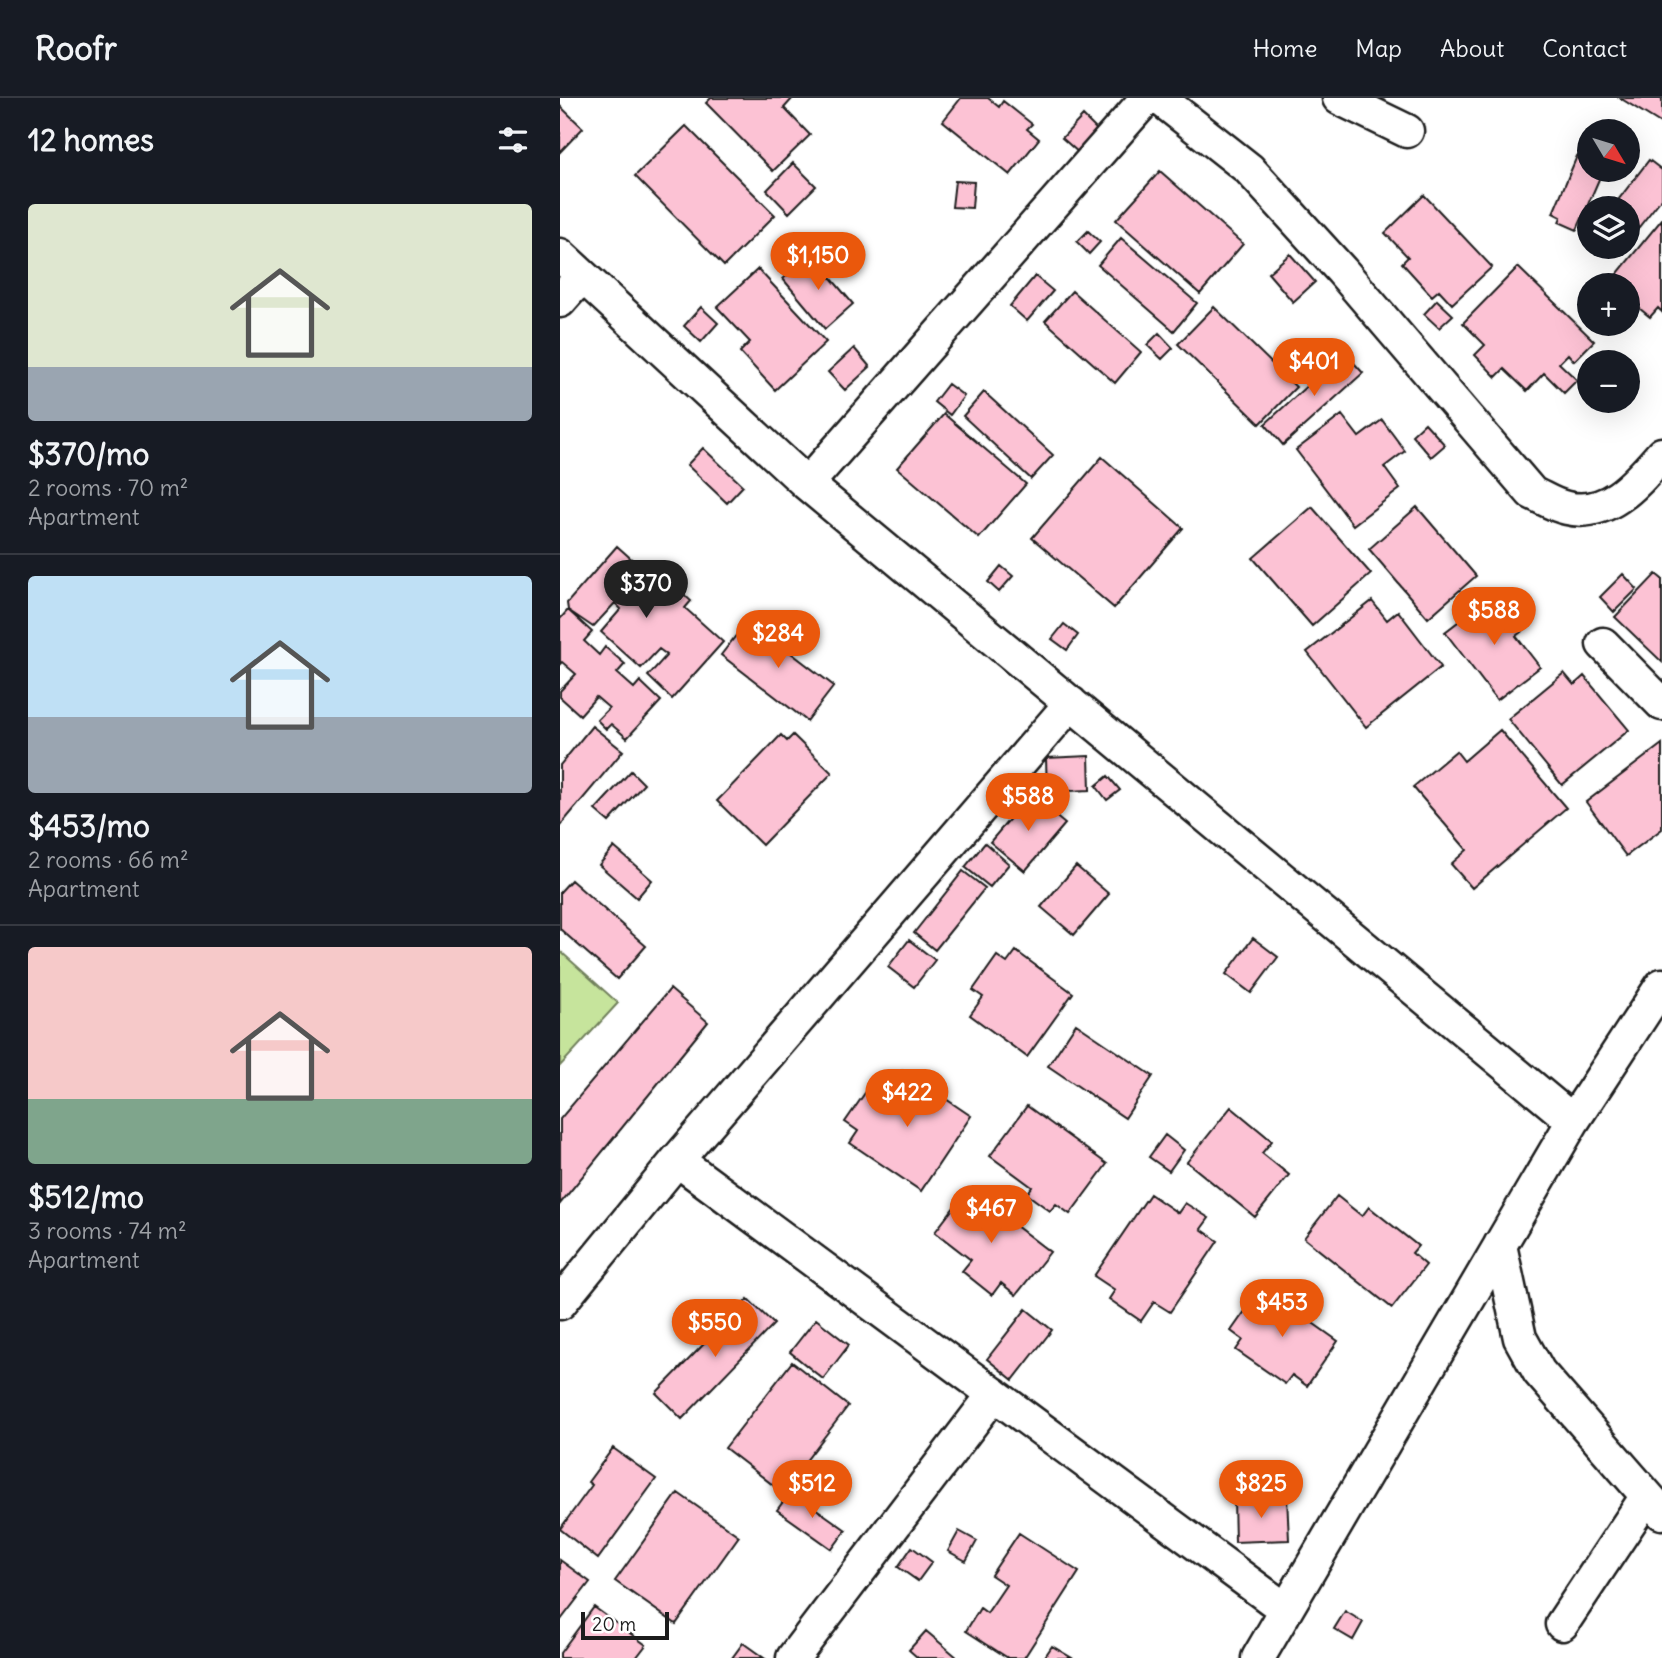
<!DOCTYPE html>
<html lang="en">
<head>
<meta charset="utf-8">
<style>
	body { margin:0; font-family:Delius,sans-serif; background:#242831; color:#f1f3f6; height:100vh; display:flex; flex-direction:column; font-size:26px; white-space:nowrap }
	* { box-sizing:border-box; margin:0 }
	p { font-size:23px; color:#9ea1a6 }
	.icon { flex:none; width:38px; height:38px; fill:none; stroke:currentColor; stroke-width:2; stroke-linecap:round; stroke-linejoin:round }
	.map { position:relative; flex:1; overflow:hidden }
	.panel { display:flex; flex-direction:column; background:#171b24; width:560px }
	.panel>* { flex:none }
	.needle { width:46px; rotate:128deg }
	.buttons { position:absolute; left:1017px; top:21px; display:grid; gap:14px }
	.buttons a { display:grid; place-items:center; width:63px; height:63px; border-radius:50%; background:#171b24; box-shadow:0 7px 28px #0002; font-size:35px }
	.scale { position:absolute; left:21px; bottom:18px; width:88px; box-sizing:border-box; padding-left:7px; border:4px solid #1c1c1c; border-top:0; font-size:19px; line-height:24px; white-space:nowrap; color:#1c1c1c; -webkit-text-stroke:5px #fff; paint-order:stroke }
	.price { position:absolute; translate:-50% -60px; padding:0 16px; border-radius:24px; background:#ea580c; color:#fff; font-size:23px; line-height:46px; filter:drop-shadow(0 2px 4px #0008) }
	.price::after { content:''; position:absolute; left:50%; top:42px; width:21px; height:16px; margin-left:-10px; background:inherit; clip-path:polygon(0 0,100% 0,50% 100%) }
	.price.selected { background:#222; color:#fff }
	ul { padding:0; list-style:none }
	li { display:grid; align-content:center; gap:14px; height:371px; padding:0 28px }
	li+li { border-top:2px solid #363941 }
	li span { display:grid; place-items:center; height:217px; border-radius:7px; color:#555 }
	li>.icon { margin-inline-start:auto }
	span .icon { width:126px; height:126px; fill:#fffc; stroke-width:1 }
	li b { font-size:30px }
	h2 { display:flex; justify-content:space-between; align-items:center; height:84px; padding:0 28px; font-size:30px }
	header { display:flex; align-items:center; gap:42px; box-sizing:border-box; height:98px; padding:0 35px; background:#171b24; border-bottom:2px solid #363941 }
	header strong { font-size:33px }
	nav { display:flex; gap:38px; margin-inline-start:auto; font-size:24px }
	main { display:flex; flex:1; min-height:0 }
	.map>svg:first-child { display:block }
	.green { fill:#c6e49c; stroke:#71805c; stroke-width:2 }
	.building { fill:#fcc2d4; stroke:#1c1c1c; stroke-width:2 }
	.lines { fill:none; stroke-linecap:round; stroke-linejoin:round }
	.street-casing { stroke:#1c1c1c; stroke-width:37 }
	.street { stroke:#fff; stroke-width:32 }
</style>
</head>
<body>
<header>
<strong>Roofr</strong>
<nav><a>Home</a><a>Map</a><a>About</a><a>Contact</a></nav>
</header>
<main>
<section class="panel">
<h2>12 homes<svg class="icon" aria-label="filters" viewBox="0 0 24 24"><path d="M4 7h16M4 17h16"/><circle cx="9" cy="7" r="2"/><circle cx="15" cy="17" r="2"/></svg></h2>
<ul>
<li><span style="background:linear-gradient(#dfe7d0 75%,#9aa5b1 0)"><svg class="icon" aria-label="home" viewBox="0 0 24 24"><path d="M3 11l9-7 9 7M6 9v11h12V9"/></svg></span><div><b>$370/mo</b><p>2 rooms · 70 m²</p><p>Apartment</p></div></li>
<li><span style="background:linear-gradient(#bfe0f5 65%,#9aa5b1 0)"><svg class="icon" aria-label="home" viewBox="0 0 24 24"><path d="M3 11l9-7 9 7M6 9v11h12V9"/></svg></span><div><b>$453/mo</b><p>2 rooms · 66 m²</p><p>Apartment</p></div></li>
<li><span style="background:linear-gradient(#f6c9c9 70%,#7fa58c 0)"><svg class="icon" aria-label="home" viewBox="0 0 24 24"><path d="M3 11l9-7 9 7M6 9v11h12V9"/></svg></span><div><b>$512/mo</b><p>3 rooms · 74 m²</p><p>Apartment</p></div></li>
</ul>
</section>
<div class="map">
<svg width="1102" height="1560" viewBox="0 0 1102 1560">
	<rect width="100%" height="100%" fill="#fff"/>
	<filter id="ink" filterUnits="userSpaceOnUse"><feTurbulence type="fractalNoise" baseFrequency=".0143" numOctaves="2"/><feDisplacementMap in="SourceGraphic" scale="14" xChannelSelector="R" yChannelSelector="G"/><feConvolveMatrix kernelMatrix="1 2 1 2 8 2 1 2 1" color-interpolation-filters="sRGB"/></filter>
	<g filter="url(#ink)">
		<path class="green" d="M0,853L58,905L0,968Z"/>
		<path class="building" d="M151,0H233L224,10L250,37L213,73L146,5Z
			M401,0H428L439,9L443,3L472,26L467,31L479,41L450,77L383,23Z
			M1060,0H1102V26Z
			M0,8L23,30L0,54Z
			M523,18L539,34L519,55L502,40Z
			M126,28L215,117L164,168L75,78Z
			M1017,58L1029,63V72H1043L1017,132L999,124L1001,119L993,115Z
			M1089,62L1102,72V100L1075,134L1068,128V110H1052Z
			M233,65L256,88L229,115L207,92Z
			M600,73L683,146L640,196L556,122Z
			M395,83L414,84L412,110L392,109Z
			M864,97L932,169L892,206L879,192L872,198L842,165L848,159L825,135Z
			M1102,121V214L1098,210L1090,219L1068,201V187L1049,186Z
			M528,133L540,144L529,156L517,144Z
			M561,140L637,205L614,233L538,167Z
			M251,156L293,206L265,231L223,181Z
			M730,156L755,184L733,204L708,175Z
			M958,169L1034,243L1014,263L1008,256L999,265L1017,282L1004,295L984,275L967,293L944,271L936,279L915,257L925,247L903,225Z
			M198,171L266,244L215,292L180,254L190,244L157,209Z
			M475,178L493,193L467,223L450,208Z
			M512,193L581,254L555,285L485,223Z
			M877,202L893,217L879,230L864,216Z
			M141,209L158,225L141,244L124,228Z
			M654,209L736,289L700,326L618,246Z
			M599,235L613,250L602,261L587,247Z
			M294,250L310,269L285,292L268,274Z
			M784,254L803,275L723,347L705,326Z
			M388,286L404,298L390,317L374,304Z
			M424,294L493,357L471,381L403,318Z
			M384,316L466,386L419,440L337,370Z
			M782,317L799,339L822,322L845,353L824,369L840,391L793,427L736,352Z
			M865,325L885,347L871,359L852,337Z
			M143,350L183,388L167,405L127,367Z
			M542,359L623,430L554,510L472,440Z
			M752,409L811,476L752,528L693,460Z
			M857,409L916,478L868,520L809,451Z
			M57,448L95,482L101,476L131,503L125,510L163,544L112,601L88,578L107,557L99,551L81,570L41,534L61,511L55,505L33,529L8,512L7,505Z
			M441,468L453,478L439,494L428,484Z
			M1063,476L1077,491L1054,514L1040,499Z
			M1096,476L1102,481V564L1055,519Z
			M928,501L941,518L955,508L970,527L956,538L980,569L937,602L885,534Z
			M812,503L827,522L838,513L881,569L806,629L747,554Z
			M8,512L32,534L24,543L39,557L45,549L65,566L57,575L74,590L80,583L101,603L67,640L51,626L46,631L37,622L49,610L36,599L20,617L0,599V593L16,576L2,564L0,566V521Z
			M188,522L274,588L247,623L161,557Z
			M504,526L518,537L507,552L492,541Z
			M1004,575L1014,587L1024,578L1069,632L1002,687L948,621Z
			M32,628L63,653L0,728V667Z
			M940,632L1006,710L912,790L891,766L907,752L853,689L896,653L904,663Z
			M221,637L227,643L233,637L272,675L202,747L157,703Z
			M1102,646V731L1066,758L1026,704Z
			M529,658L530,692L487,694L486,660Z
			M71,673L84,686L49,724L35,712Z
			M548,678L560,692L547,702L536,688Z
			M470,697L505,726L465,773L430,744Z
			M425,745L449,766L430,789L405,769Z
			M54,749L92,782L77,800L39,767Z
			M516,768L549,796L514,837L481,809Z
			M403,773L425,790L375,852L354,835Z
			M11,782L86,848L57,881L0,831V794Z
			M693,840L718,859L691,895L666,876Z
			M349,842L375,862L354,889L328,869Z
			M456,853L513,895L467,959L410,917L423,899L413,892L437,858L447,865Z
			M110,891L148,924L0,1106V1021Z
			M516,926L593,978L565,1020L488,968Z
			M343,972L411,1018L361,1093L290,1045L298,1033L285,1024L307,992L323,1002Z
			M467,1008L547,1066L510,1116L496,1106L490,1113L467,1096L472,1089L430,1058Z
			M671,1009L712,1043L702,1055L729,1077L695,1119L627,1064Z
			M605,1037L624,1052L609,1073L589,1059Z
			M408,1091L490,1154L456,1197L441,1185L432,1197L402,1173L411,1162L375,1134Z
			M590,1096L618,1115L625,1105L649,1120L641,1131L658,1143L610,1214L594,1204L581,1223L549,1201L555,1192L534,1178Z
			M777,1098L802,1118L809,1109L858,1148L852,1155L866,1167L832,1210L744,1140Z
			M702,1189L778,1243L747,1288L732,1277L725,1286L676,1252L683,1242L671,1233Z
			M188,1201L214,1226L122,1321L96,1295Z
			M466,1211L492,1232L453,1282L427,1261Z
			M256,1221L289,1247L263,1281L230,1254Z
			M232,1264L288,1308L222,1394L165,1350Z
			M53,1350L96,1381L38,1461L0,1431L32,1387L28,1384Z
			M231,1393L286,1432L272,1451L217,1412Z
			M118,1395L179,1438L116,1526L55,1483Z
			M727,1399L729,1442L675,1444L674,1402Z
			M399,1433L417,1443L406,1463L388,1453Z
			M459,1435L519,1474L464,1560H448L406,1533L420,1510L427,1515L446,1487L431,1477Z
			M352,1449L372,1464L358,1483L338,1469Z
			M0,1462L30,1484L0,1523Z
			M34,1509L86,1547L76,1560H0V1555Z
			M785,1513L803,1524L793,1542L774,1531Z
			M366,1533L398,1560H358L349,1552Z
			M183,1545L204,1560H172Z
			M492,1548L512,1560H484Z"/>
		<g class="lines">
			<defs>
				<path id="street" d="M599,0L689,71L782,173L972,395C983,400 995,408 1007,410C1049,420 1078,383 1102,356
					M779,0L847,33
					M0,157L247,386L1013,1023
					M0,203L22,178
					M247,386L587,0
					M1043,546L1102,606
					M117,1062L726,1512
					M940,1147L960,1240L979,1274L1102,1415
					M0,1205L117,1062L511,605
					M1002,1526L1087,1398
					M233,1560L434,1296
					M698,1560L1013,1023L1102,887"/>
			</defs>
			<use href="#street" class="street-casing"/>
			<use href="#street" class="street"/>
		</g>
	</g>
</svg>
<div class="buttons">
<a><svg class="needle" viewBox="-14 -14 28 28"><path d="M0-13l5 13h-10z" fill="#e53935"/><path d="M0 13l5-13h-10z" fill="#9ea1a6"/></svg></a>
<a><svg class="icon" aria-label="layers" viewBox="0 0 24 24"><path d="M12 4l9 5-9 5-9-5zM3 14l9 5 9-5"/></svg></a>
<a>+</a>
<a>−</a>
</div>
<div class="scale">20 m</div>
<b class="price" style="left:258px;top:194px">$1,150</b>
<b class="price" style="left:754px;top:300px">$401</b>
<b class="price selected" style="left:86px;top:522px">$370</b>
<b class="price" style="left:934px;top:549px">$588</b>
<b class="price" style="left:218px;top:572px">$284</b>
<b class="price" style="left:468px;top:735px">$588</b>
<b class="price" style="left:347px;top:1031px">$422</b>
<b class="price" style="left:431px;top:1147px">$467</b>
<b class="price" style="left:722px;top:1241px">$453</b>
<b class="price" style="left:155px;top:1261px">$550</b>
<b class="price" style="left:252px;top:1422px">$512</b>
<b class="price" style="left:701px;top:1422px">$825</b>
</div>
</main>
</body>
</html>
